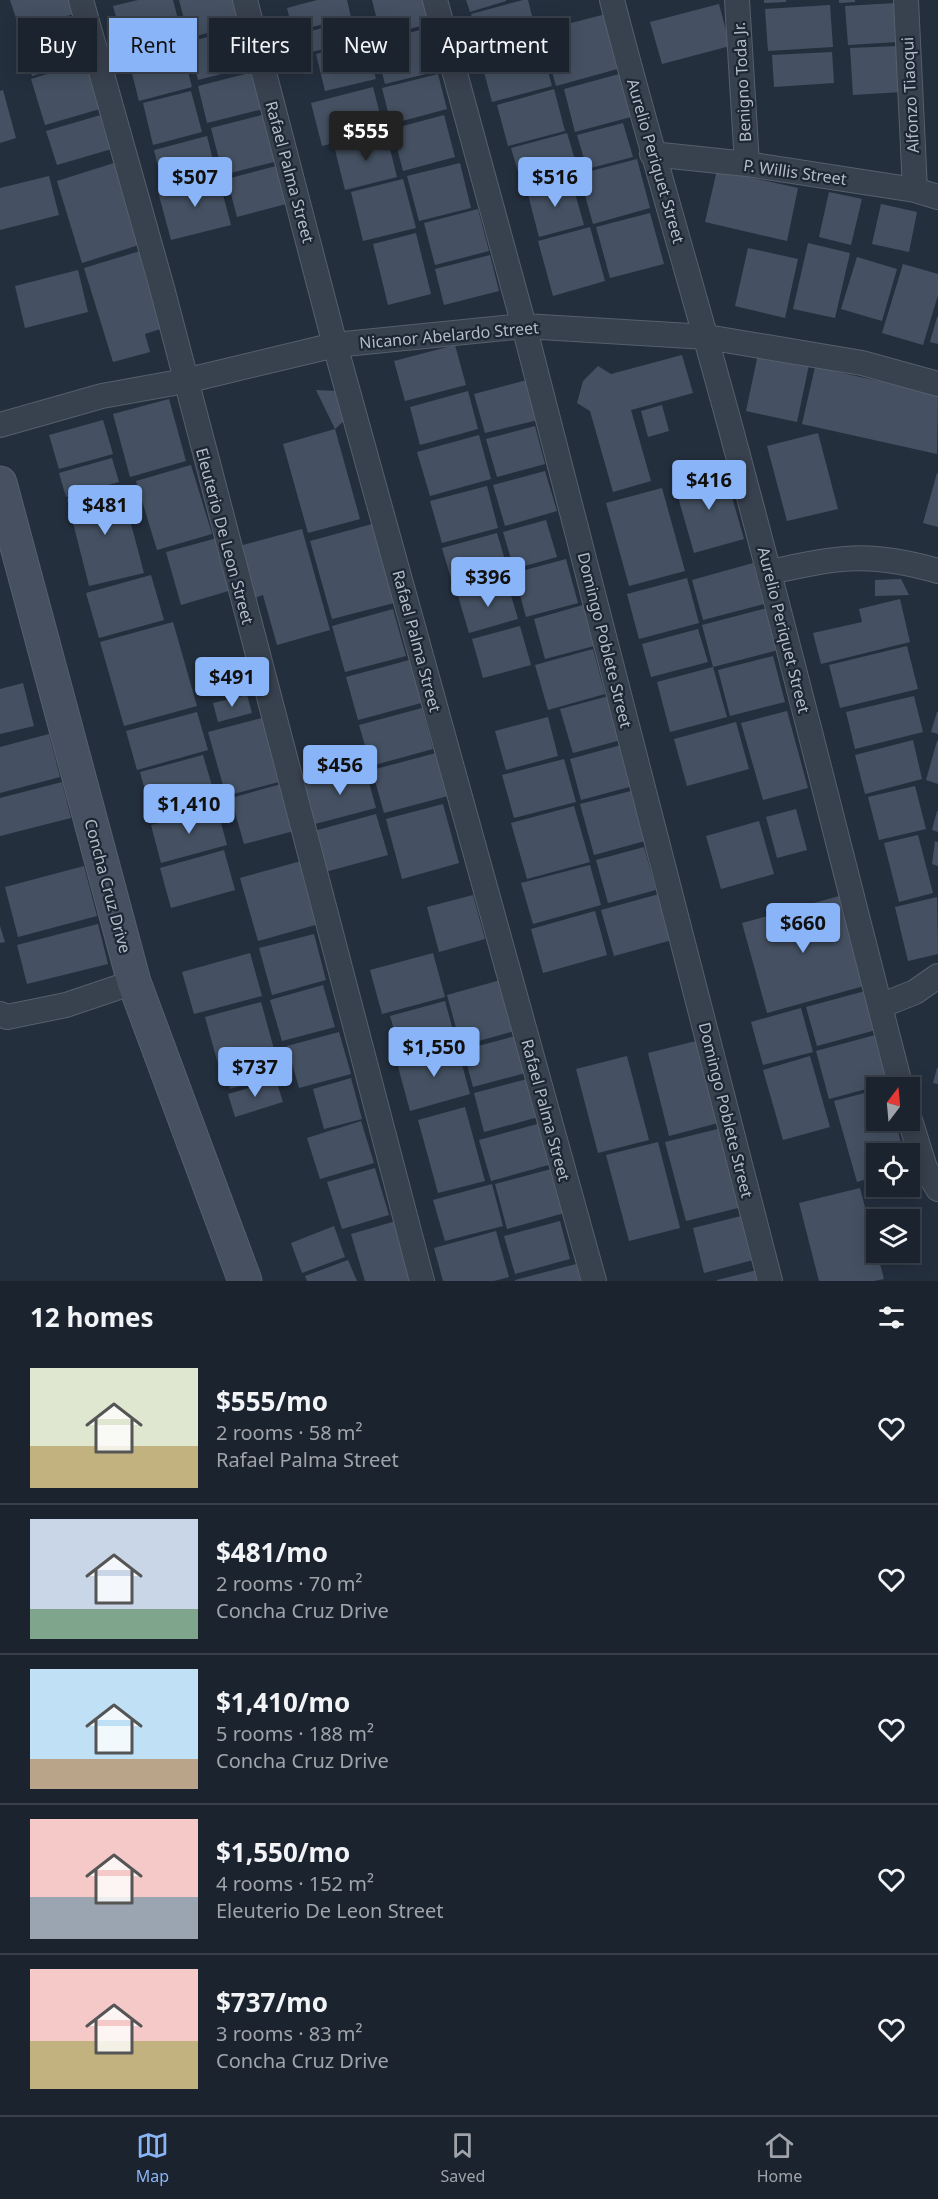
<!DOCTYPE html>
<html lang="en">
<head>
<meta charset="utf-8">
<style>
	body { margin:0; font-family:"Noto Sans",sans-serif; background:#242b36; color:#f1f3f6; height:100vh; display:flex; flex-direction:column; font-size:22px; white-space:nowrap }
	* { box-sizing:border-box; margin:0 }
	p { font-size:20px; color:#a0a4aa }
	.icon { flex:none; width:33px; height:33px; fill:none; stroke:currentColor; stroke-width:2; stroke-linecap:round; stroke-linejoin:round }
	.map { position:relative; height:1281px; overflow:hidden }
	.drawer { display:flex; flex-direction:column; background:#1b232e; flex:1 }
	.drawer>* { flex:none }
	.guide { position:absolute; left:18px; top:18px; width:600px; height:54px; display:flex; gap:12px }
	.needle { width:39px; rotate:16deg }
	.fabs { position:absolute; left:866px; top:1077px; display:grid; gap:12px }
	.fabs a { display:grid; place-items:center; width:54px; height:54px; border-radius:0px; background:#1b232e; box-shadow:0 3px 15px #0003,0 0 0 2px #39404a; font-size:30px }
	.price { position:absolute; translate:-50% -51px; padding:0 14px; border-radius:6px; background:#8ab4f8; color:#111; font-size:20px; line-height:39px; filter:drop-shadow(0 2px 3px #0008) }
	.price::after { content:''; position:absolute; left:50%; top:36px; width:18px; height:14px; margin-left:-9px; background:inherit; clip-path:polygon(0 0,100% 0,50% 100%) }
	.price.current { background:#222; color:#fff }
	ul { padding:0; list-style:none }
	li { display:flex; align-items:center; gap:18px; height:150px; padding:0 30px }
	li+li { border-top:2px solid #39404a }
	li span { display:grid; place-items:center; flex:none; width:168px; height:120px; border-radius:0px; color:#555 }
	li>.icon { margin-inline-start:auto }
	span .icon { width:72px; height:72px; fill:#fffc; stroke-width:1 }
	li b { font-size:26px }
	h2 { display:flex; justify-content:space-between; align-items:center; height:72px; padding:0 30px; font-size:26px }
	.tag { padding:0 21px; border-radius:0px; background:#1b232e; box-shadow:0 3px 15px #0003,0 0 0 2px #39404a; font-size:21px; line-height:54px }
	.tag.current { background:#8ab4f8; color:#111 }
	.tabs { display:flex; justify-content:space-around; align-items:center; height:84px; border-top:2px solid #39404a; background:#1b232e; font-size:16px; color:#a0a4aa }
	.tabs a { display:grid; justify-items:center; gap:3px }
	.tabs .current { color:#8ab4f8 }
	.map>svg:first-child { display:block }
	.building { fill:#455162 }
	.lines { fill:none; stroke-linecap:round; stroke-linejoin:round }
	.street-casing { stroke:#565f6c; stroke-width:26 }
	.secondary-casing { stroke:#565f6c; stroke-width:35 }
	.street { stroke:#38414e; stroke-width:24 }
	.secondary { stroke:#465061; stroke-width:33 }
	.labels { text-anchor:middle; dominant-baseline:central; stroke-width:4.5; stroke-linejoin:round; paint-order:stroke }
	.street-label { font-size:16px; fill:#b4bcc9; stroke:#1d2633 }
</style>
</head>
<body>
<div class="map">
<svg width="938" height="1281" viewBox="0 0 938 1281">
	<rect width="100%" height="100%" fill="#242f3e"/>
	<path class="building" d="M10,0H73L77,13L20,30Z
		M138,0H173L183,39L126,53L113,6Z
		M179,0H240L246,23L189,38Z
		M317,0H347L351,17L293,32L287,8Z
		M372,0H423L429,24L381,36Z
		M466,0H506V1L470,12Z
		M523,0H528L538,40L482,55L471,14Z
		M764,0H786V2L764,3Z
		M839,0H855V2L839,3Z
		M895,3L898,42L848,45L845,6Z
		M719,4L730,46L662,64L650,22Z
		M830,5L833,47L768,51L765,9Z
		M606,14L621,68L556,86L540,31Z
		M78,16L90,58L32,76L19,34Z
		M358,19L363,39L300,55L295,35Z
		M431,27L442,70L385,84L374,42Z
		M243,28L253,66L198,80L188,42Z
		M540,41L552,86L492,102L480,57Z
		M366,42L376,79L325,91L316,54Z
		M181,44L192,87L139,101L128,58Z
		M899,46L902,92L853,95L850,48Z
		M832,52L834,83L774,87L772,55Z
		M86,62L100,109L45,125L31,79Z
		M253,72L263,109L207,123L198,86Z
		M438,74L447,109L391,124L382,88Z
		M619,74L631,117L575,132L564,89Z
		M373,87L384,130L322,146L311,103Z
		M554,89L565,131L508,146L497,105Z
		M3,90L16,138L0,143V91Z
		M191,91L202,132L153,145L143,103Z
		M104,114L115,148L57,165L46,131Z
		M266,114L278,161L223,175L211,128Z
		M444,115L455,157L403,171L392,129Z
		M623,123L633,157L587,169L577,135Z
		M386,133L397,177L345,190L334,146Z
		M567,133L579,173L523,189L511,148Z
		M207,136L216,172L163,186L154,150Z
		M637,159L650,208L593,224L579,174Z
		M117,162L142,244L82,263L57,181Z
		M460,163L471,208L419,221L407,176Z
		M280,165L290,203L237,217L227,179Z
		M717,170L798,188L787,241L705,222Z
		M49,176L59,215L0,230V188Z
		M218,176L231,225L171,240L158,192Z
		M403,179L416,228L363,241L351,192Z
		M571,179L584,225L539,237L527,191Z
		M829,192L862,199L851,245L819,237Z
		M881,204L917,212L909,252L872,244Z
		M478,209L489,251L435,265L424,223Z
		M650,213L664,264L610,278L596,227Z
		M590,227L605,281L553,296L538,241Z
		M416,233L431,294L388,305L373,244Z
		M808,243L850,253L835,318L793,309Z
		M748,248L798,259L785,318L735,306Z
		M140,251L164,328L145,334L150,352L113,362L84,268Z
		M490,255L499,291L444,305L435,269Z
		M857,257L897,269L882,321L841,309Z
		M903,264L938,274V295L923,345L882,333Z
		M78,270L88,312L25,328L15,286Z
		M937,317H938V344L930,342Z
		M455,345L466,385L405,401L394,361Z
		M758,354L809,365L797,422L746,411Z
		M682,355L693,393L631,410L651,481L613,492L590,411L577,403L583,381L598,366L611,374Z
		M815,367L938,394L937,454L802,424Z
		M527,380L538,420L485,433L474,394Z
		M316,390L337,391L345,420L335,429Z
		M468,391L478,429L420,445L410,407Z
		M169,399L186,461L130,477L113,414Z
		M662,405L669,431L648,437L641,411Z
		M103,420L113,454L59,469L49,435Z
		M535,426L545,464L497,477L486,439Z
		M335,429L360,519L308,533L283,444Z
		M818,433L838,509L787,521L767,446Z
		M479,435L491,479L430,496L417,452Z
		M112,458L119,482L66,497L59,473Z
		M191,465L212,534L157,550L136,481Z
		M724,469L744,539L694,553L674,483Z
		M545,471L557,511L505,526L493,485Z
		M937,473L938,474V527L923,523Z
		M121,486L144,573L89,586L67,499Z
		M487,486L498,528L442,543L430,501Z
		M662,488L685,571L629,586L606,503Z
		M546,520L557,557L514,569L503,532Z
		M372,524L394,603L332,619L310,541Z
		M302,529L330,630L277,645L263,595L254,598L239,546Z
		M497,533L510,577L455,592L442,548Z
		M217,538L232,590L181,605L166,552Z
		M566,559L578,603L526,617L514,573Z
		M753,563L764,604L703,620L692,580Z
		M151,575L164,620L99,638L86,593Z
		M687,578L699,623L639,639L627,594Z
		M901,579L909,595L875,596V580Z
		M507,582L518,619L469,633L458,596Z
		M900,599L910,642L821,664L813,633L862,622L859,609Z
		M583,605L594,646L545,659L534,619Z
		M767,608L778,650L713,667L702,625Z
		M393,609L406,656L345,672L332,626Z
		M173,622L197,706L124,726L100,642Z
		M520,626L531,665L483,678L472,639Z
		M698,629L708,662L651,677L642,644Z
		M907,646L918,689L840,708L829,665Z
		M593,649L605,694L548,710L535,665Z
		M773,656L785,702L730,716L718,670Z
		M413,659L425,702L358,720L346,677Z
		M713,667L727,717L670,732L657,682Z
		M23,683L34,726L0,734V689Z
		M247,695L252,713L218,722L213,703Z
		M609,696L621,740L573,753L560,709Z
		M914,696L923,732L855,749L846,712Z
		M422,708L433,749L371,766L359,725Z
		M787,711L808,788L763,800L741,723Z
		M197,712L208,750L137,770L126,731Z
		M937,712H938V734L931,732Z
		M548,717L558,756L506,770L495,731Z
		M262,718L279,782L226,796L208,732Z
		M736,722L749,769L687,786L674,739Z
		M49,734L60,777L0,793V747Z
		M913,740L922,779L865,794L855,755Z
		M937,741H938V784L926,780Z
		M621,745L633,786L581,800L570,759Z
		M436,753L448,796L384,813L372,770Z
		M203,755L217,803L153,820L140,772Z
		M564,759L576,802L514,818L502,775Z
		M365,768L376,808L315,824L304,785Z
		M62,782L71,818L0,836V798Z
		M281,784L294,831L244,844L231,798Z
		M915,786L926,829L879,840L868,797Z
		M631,791L645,841L594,855L580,804Z
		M443,804L459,863L402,879L386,819Z
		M574,806L590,862L527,879L511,823Z
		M217,808L227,845L161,863L151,825Z
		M796,809L807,850L777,858L766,817Z
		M937,811H938V832L932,830Z
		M376,814L388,855L325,872L314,831Z
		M759,821L774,874L721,889L706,836Z
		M918,835L933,893L899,902L884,843Z
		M935,841L938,842V866L932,864Z
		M644,847L656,890L608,903L596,860Z
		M224,850L235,890L171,908L160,868Z
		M301,861L319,924L258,941L240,878Z
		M590,865L601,905L533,924L521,883Z
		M84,866L97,916L18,937L5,887Z
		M659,894L672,940L614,956L601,910Z
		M473,895L485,939L439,952L427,907Z
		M839,896L864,986L767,1013L742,923Z
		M937,897L938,954L908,961L895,907Z
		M595,911L607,955L543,973L531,929Z
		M98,924L108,964L27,984L17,945Z
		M0,926L5,942L0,943Z
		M314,934L326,980L272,995L259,948Z
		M250,953L262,996L194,1014L182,972Z
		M433,953L445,997L382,1014L370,970Z
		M504,979L518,1030L461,1046L447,995Z
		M323,985L335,1027L282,1041L270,1000Z
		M865,991L876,1030L817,1046L806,1007Z
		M445,1001L456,1041L402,1056L390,1016Z
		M261,1002L274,1049L218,1064L205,1017Z
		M801,1008L813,1052L763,1065L751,1022Z
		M339,1032L351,1074L299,1088L287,1046Z
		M519,1035L529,1072L473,1087L463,1050Z
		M875,1035L889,1083L829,1099L816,1051Z
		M696,1041L718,1123L669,1136L648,1053Z
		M457,1046L470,1094L410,1111L397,1063Z
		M273,1056L279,1074L230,1089L224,1071Z
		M627,1056L649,1140L598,1153L576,1069Z
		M810,1056L830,1127L783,1140L763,1070Z
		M937,1068H938V1084L933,1083Z
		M351,1078L362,1119L324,1129L313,1089Z
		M531,1078L542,1116L484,1132L474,1093Z
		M276,1080L283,1102L235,1117L228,1094Z
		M876,1090V1120H895L904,1154H876V1176L857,1182L834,1101Z
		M465,1107L485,1181L438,1193L418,1120Z
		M361,1121L374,1163L320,1179L307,1138Z
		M541,1123L552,1164L491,1181L479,1140Z
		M726,1127L746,1206L686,1221L665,1142Z
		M658,1142L680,1228L629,1241L606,1155Z
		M375,1168L389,1215L342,1229L327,1182Z
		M555,1168L568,1212L507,1229L495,1184Z
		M492,1184L503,1226L445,1241L433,1200Z
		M860,1188L884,1279L874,1281H819L799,1203Z
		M749,1214L761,1258L704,1273L693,1228Z
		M396,1221L415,1281H365L351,1234Z
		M560,1221L570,1259L515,1274L504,1236Z
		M334,1226L345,1257L302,1273L291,1243Z
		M496,1231L509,1277L494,1281H443L434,1248Z
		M348,1260L357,1281H307L305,1276Z
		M576,1264L581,1281H515V1280Z
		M765,1268L769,1281H717V1280Z"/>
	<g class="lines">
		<defs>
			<path id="street" d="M81,0L162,288L422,1281
				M245,0L335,345L594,1281
				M435,0L524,326L770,1281
				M612,0C651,152 697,301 737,452C794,664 846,876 901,1088
				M737,0L747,164
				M906,0L915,190
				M652,154L747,164L915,190L938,197
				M0,425L102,396L185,381L335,345L524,326L707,337L862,363L938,384
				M770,572C839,557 868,551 938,571
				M880,1006L915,992L938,976
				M0,1014L7,1017L66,1005L134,982
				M909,1117L925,1168L938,1189"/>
			<path id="secondary" d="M0,483L134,982L245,1281"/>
		</defs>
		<use href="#street" class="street-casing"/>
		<use href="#secondary" class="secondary-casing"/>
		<use href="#street" class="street"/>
		<use href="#secondary" class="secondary"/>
	</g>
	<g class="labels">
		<g class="street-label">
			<text transform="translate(742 82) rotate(-93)">Benigno Toda Jr.</text>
			<text transform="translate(910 95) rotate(-93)">Alfonzo Tiaoqui</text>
			<text transform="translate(656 161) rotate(74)">Aurelio Periquet Street</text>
			<text transform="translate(290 172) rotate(75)">Rafael Palma Street</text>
			<text transform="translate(795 172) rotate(8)">P. Willis Street</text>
			<text transform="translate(449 335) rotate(-5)">Nicanor Abelardo Street</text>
			<text transform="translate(225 536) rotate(75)">Eleuterio De Leon Street</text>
			<text transform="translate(784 630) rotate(76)">Aurelio Periquet Street</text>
			<text transform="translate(605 640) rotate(76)">Domingo Poblete Street</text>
			<text transform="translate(417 641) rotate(75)">Rafael Palma Street</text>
			<text transform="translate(108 886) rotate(75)">Concha Cruz Drive</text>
			<text transform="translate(546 1110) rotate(75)">Rafael Palma Street</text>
			<text transform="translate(726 1110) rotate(76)">Domingo Poblete Street</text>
		</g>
	</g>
</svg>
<div class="fabs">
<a><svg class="needle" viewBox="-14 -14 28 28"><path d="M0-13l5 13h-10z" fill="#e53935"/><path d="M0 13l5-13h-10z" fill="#a0a4aa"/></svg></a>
<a><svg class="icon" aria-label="locate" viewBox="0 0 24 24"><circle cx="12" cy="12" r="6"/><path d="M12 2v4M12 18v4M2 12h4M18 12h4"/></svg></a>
<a><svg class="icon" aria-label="layers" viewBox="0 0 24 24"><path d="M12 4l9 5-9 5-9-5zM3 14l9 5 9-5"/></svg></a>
</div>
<b class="price current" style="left:366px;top:162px">$555</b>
<b class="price" style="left:195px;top:208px">$507</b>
<b class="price" style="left:555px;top:208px">$516</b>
<b class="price" style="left:709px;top:511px">$416</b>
<b class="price" style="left:105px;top:536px">$481</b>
<b class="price" style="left:488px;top:608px">$396</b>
<b class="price" style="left:232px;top:708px">$491</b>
<b class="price" style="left:340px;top:796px">$456</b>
<b class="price" style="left:189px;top:835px">$1,410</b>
<b class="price" style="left:803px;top:954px">$660</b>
<b class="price" style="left:434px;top:1078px">$1,550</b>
<b class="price" style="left:255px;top:1098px">$737</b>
<div class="guide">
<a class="tag">Buy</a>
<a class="tag current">Rent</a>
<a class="tag">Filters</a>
<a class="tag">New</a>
<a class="tag">Apartment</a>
</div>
</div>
<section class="drawer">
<h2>12 homes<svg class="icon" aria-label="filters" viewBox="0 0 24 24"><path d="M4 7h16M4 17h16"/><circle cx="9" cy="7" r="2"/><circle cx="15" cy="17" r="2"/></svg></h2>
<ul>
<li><span style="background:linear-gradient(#dfe7d0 65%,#c2b280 0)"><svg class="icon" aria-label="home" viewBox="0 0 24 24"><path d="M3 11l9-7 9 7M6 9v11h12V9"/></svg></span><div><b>$555/mo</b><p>2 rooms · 58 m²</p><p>Rafael Palma Street</p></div><svg class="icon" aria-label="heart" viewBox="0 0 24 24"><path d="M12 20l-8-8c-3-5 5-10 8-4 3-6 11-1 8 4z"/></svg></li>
<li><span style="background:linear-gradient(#c9d6e8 75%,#7fa58c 0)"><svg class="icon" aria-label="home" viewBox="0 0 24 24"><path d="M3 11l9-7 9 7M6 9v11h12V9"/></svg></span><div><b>$481/mo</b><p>2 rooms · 70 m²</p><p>Concha Cruz Drive</p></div><svg class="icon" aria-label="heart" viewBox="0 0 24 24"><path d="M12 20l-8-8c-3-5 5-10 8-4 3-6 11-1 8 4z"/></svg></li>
<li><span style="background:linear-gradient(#bfe0f5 75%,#b9a48a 0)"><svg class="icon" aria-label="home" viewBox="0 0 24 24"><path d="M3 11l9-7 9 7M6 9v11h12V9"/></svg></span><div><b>$1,410/mo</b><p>5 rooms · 188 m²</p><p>Concha Cruz Drive</p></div><svg class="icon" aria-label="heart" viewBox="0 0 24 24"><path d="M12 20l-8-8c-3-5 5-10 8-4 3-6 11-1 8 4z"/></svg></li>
<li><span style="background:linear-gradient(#f6c9c9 65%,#9aa5b1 0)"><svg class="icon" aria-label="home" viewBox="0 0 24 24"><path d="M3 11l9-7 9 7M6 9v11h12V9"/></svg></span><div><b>$1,550/mo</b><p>4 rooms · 152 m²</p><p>Eleuterio De Leon Street</p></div><svg class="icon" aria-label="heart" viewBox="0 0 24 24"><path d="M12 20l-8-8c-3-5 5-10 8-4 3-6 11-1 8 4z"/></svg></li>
<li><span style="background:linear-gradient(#f6c9c9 60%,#c2b280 0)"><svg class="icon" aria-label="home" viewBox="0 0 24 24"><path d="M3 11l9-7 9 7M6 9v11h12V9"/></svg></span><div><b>$737/mo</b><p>3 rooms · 83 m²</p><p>Concha Cruz Drive</p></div><svg class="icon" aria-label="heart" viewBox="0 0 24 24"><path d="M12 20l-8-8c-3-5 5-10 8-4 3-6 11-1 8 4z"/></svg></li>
</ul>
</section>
<nav class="tabs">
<a class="current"><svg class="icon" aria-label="map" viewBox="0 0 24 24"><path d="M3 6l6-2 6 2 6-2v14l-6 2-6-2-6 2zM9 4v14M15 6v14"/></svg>Map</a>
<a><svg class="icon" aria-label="saved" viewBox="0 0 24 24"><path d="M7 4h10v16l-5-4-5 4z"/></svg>Saved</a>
<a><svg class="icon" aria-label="home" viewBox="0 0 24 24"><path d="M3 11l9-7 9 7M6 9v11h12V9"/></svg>Home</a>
</nav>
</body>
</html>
